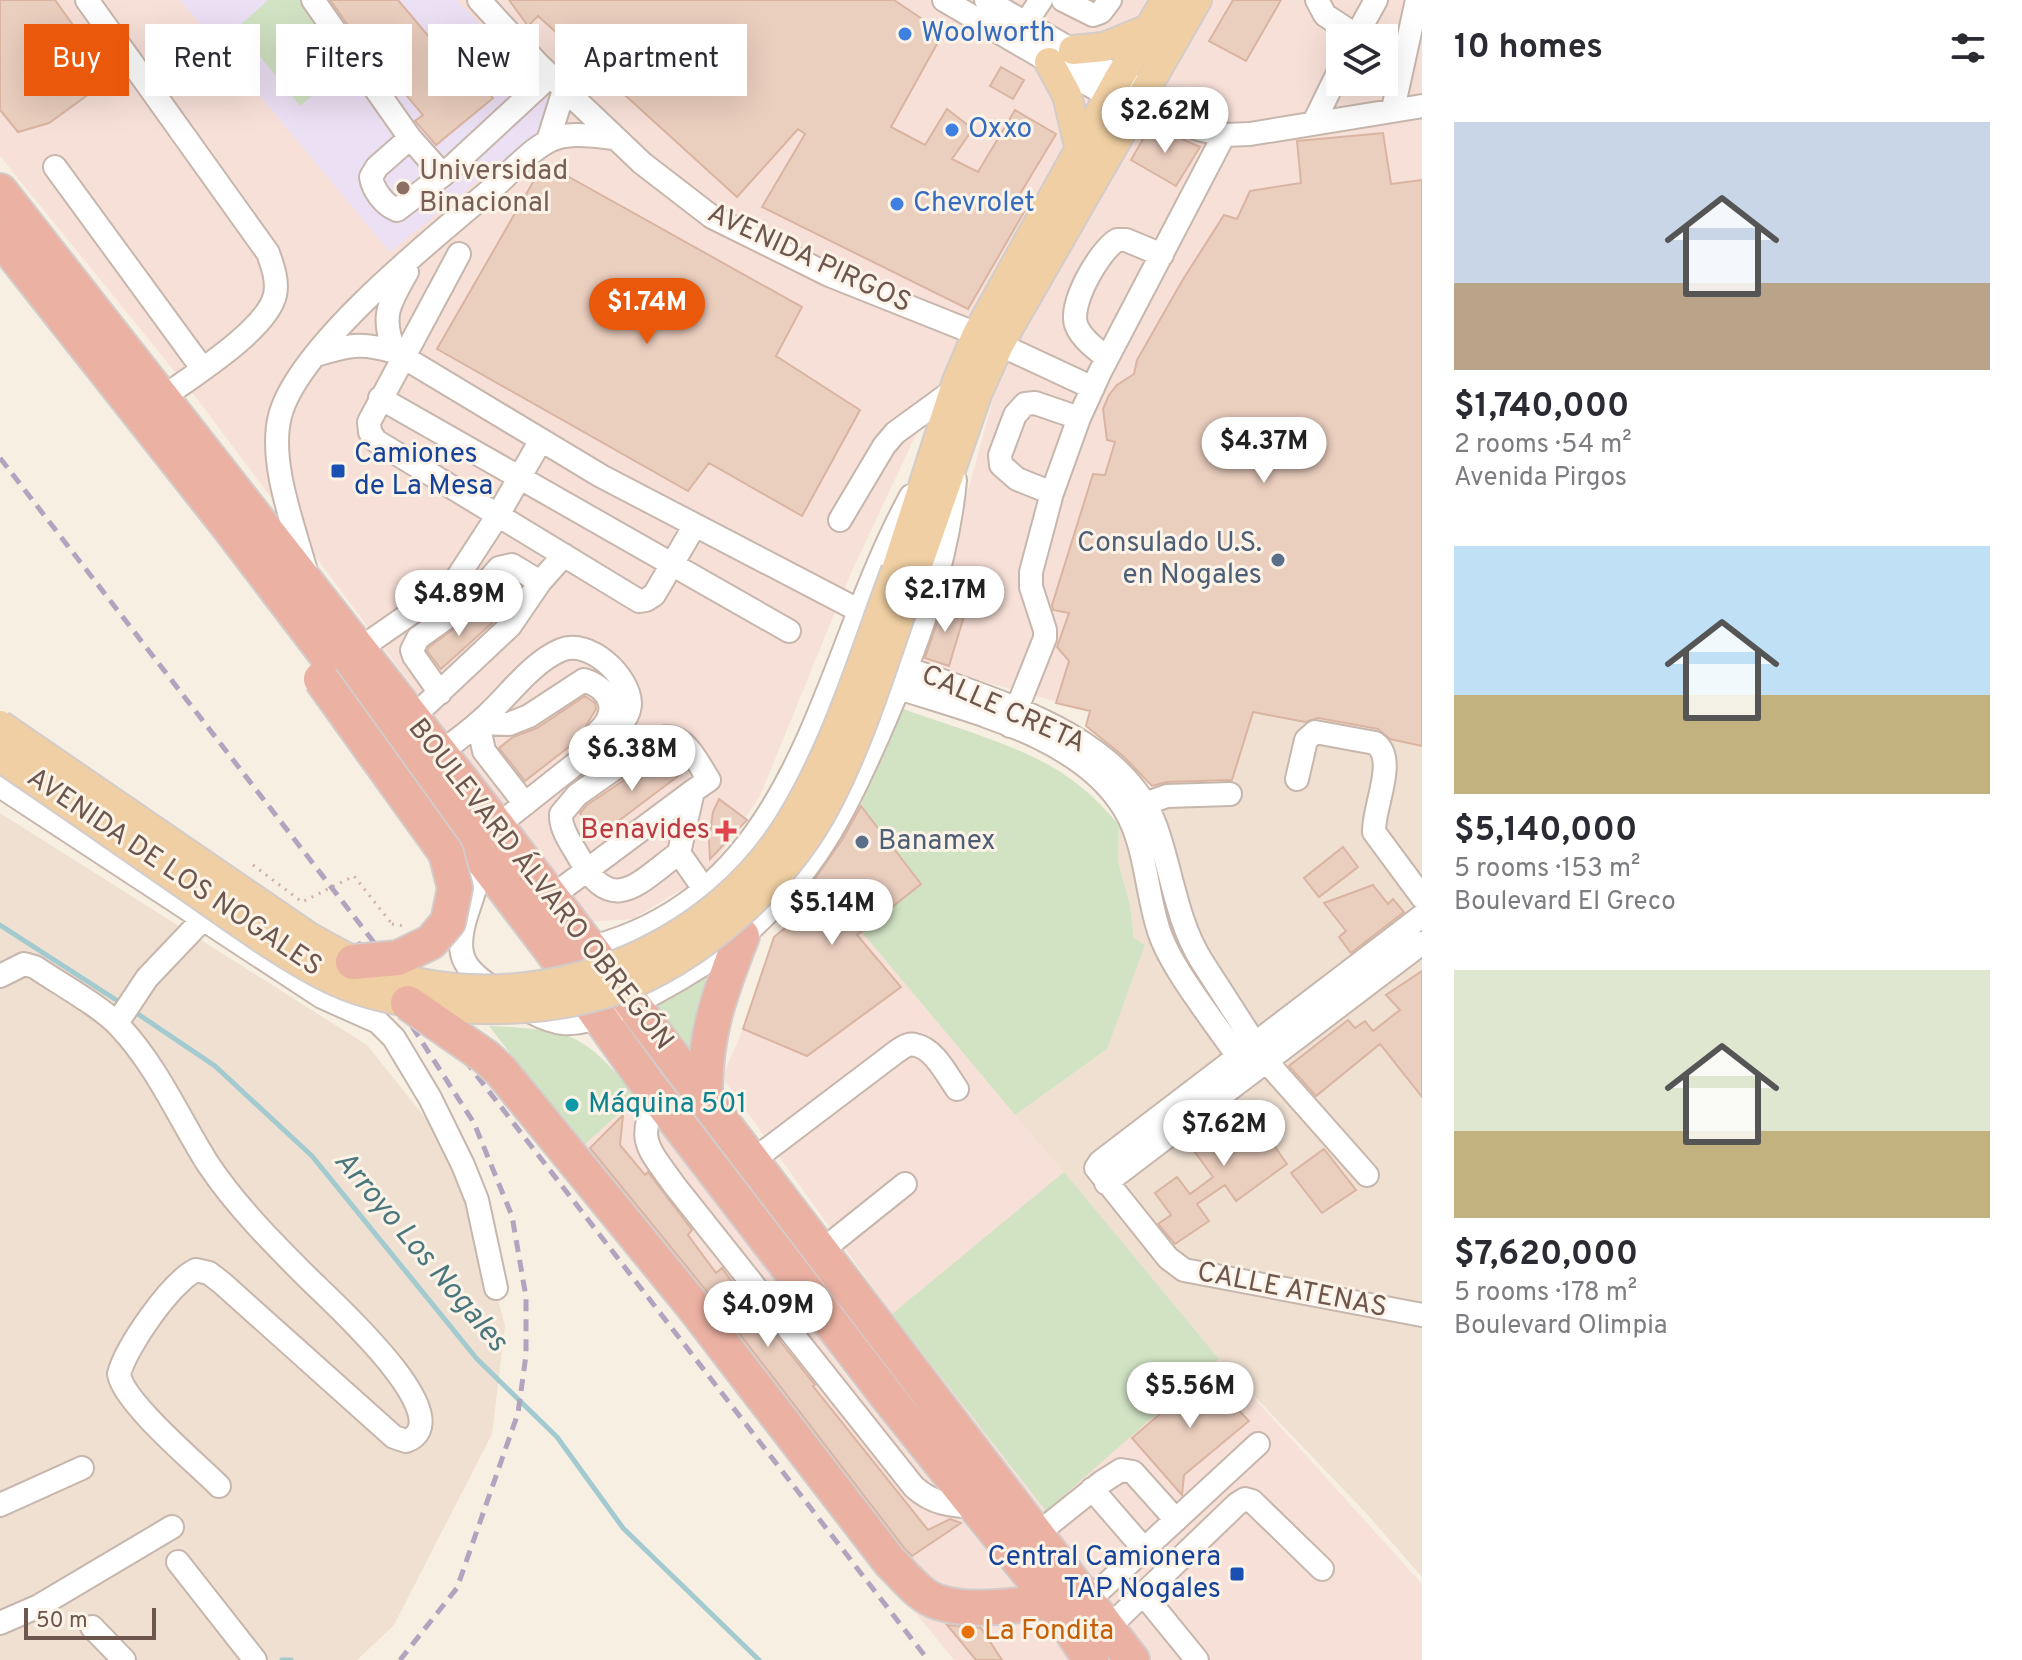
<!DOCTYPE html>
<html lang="en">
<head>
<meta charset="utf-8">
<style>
	body { margin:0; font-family:Overpass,sans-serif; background:#f2f2f3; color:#2b2b33; height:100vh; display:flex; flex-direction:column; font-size:30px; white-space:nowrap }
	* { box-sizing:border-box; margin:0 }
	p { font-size:26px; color:#7c7c81 }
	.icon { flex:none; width:44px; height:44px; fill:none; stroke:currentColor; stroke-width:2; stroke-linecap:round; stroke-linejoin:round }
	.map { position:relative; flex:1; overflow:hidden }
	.sheet { display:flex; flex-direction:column; background:#fff; width:600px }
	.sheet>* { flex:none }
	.banner { position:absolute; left:24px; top:24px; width:760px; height:72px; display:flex; gap:16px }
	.tools { position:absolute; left:1326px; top:24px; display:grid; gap:16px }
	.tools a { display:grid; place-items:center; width:72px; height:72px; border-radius:0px; background:#fff; box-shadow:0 8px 32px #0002; font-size:40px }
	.scale { position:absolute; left:24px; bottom:20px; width:132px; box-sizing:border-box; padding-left:8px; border:4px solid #6d564d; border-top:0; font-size:22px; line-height:28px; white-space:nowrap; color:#6d564d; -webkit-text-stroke:6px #fcf3e8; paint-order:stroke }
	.price { position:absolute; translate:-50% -68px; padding:0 18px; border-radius:28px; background:#fff; color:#222; font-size:26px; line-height:52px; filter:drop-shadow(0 2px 4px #0008) }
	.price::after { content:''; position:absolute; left:50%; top:48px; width:24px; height:18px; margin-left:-12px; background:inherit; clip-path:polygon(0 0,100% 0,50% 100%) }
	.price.active { background:#ea580c; color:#fff }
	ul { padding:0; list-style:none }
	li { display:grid; align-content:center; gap:16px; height:424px; padding:0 32px }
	li span { display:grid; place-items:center; height:248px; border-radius:0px; color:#555 }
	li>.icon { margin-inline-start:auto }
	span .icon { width:144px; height:144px; fill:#fffc; stroke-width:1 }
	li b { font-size:34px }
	h2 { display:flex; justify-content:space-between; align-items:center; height:96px; padding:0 32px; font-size:34px }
	.tag { padding:0 28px; border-radius:0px; background:#fff; box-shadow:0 8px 32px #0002; font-size:28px; line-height:72px }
	.tag.active { background:#ea580c; color:#fff }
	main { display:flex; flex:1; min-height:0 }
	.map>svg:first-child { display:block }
	.residential { fill:#efe0d2 }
	.commercial { fill:#f7e0d8; fill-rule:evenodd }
	.education { fill:#ece0f4 }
	.green { fill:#d2e3c4 }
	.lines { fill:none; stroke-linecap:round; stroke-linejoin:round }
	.stream { stroke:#a2cacf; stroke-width:5 }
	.building { fill:#eacebe; stroke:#dab4a1; stroke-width:2 }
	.minor-casing { stroke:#c7b6ac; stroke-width:26 }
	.major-casing { stroke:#d3ccca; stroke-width:32 }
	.highway-casing { stroke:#d3ccca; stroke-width:38 }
	.path { stroke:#ceb1a2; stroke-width:3; stroke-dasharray:2 6; stroke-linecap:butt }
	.minor { stroke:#fff; stroke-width:22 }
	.major { stroke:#efcfa3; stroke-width:28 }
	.highway { stroke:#ebb1a2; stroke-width:34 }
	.rail { stroke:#b1a4bf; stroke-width:5; stroke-dasharray:12 8; stroke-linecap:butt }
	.major-bridge-casing { stroke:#d3ccca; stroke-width:32; stroke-linecap:butt }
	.highway-bridge-casing { stroke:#d3ccca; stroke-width:38; stroke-linecap:butt }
	.path-bridge { stroke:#ceb1a2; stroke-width:3; stroke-dasharray:2 6; stroke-linecap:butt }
	.major-bridge { stroke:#efcfa3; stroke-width:28 }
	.highway-bridge { stroke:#ebb1a2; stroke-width:34 }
	.shop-dot { fill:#3f7fe0; stroke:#fcf3e8; stroke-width:3 }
	.education-dot { fill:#8d6e63; stroke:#fcf3e8; stroke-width:3 }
	.transit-dot { fill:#1a4fb4; stroke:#fcf3e8; stroke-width:3 }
	.service-dot { fill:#5c6f8a; stroke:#fcf3e8; stroke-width:3 }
	.health-dot { fill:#e0444e; stroke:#fcf3e8; stroke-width:3 }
	.culture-dot { fill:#0f9aa8; stroke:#fcf3e8; stroke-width:3 }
	.food-dot { fill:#e8710a; stroke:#fcf3e8; stroke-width:3 }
	.labels { text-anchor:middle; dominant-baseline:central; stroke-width:6; stroke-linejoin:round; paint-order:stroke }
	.shop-label { font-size:28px; fill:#366cbe; stroke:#fcf3e8; text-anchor:start }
	.education-label { font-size:28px; fill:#785e54; stroke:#fcf3e8; text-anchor:start }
	.street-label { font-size:28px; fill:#6d564d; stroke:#fcf3e8 }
	.transit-label { font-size:28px; fill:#164399; stroke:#fcf3e8; text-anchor:start }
	.service-label { font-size:28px; fill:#4e5e75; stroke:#fcf3e8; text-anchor:end }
	.health-label { font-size:28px; fill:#be3a42; stroke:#fcf3e8; text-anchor:end }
	.culture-label { font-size:28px; fill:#0d838f; stroke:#fcf3e8; text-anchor:start }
	.food-label { font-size:28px; fill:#c56008; stroke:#fcf3e8; text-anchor:start }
	.water-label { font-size:30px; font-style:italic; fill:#4a777d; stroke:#fcf3e8 }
</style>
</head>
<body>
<main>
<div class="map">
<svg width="1422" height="1660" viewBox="0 0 1422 1660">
	<rect width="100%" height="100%" fill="#f8efe3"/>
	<path class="residential" d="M1253,712L1422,746V1577L1367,1514L1219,1359L1015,1115L1107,1049L1134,938L1130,905L1118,861L1119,825L1156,790L1232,780Z
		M0,813L367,1045L463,1165L505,1326L492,1434L394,1625L357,1660H0Z"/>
	<path class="commercial" d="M0,0H180L390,252L557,101L456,0H1150L951,360L851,573L760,796L707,874L633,919L589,922L201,404L0,156Z
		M1213,0H1422V180L1391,184L1382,133L1297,141L1303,205L1083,709L921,664L1002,366ZM1340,38H1384V82H1340Z
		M861,805L921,884L862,932L1219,1359L1422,1584V1660H1152L892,1314L722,1077L809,880Z
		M644,1091L843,1372L1073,1660H954L889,1580L582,1147Z"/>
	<path class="education" d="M180,0H456L557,100L548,124L390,252Z"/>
	<path class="green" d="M268,0H302L351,64L300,106L237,28Z
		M898,707C949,726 1021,745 1065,775C1086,789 1103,806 1119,825L1118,861L1130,905L1134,938L1145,945L1107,1049L1015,1115L861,931L921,884L861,805Z
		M731,943L691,1054L638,994Z
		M489,1026C574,1030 582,1032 637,1097L582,1147Z
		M1064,1172L1219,1359L1046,1511L892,1314Z"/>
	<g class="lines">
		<path class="stream" d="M0,925L124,1005
			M132,1010L215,1066L312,1156L477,1359L557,1437L623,1528L759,1660
			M282,1660H291"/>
	</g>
	<path class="building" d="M0,0H55L111,78L49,123L18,132L0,110Z
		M330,0H398L468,83L476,77L493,98L436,145L415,121L423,115L352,31Z
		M509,0H894L943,33L891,127L925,145L947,109L969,126L970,133L952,159L978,172L1015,110L1056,134L1020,194L1031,200L968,309L762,207L805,134L798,129L737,197L538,16L528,26Z
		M1233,0H1281L1246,61L1209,41Z
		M1001,67L1024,80L1013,99L990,86Z
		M1150,127L1160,129L1200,147L1176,186L1131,160Z
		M1383,133L1391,184L1422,180V746L1390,739L1378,729L1318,718L1305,722L1253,712L1232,780L1167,782L1152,786L1123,756L1086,726L1090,711L1056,703L1069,661L1057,647L1069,613L1053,610L1052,605L1093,474L1105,475L1115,442L1107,440L1103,409L1109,395L1117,385L1134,374L1137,360L1182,281L1224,215L1237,219L1250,191L1301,183L1297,141Z
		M544,163L802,307L776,356L860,410L802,516L709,463L688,491L437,349Z
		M946,597L964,616L949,666L925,658Z
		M482,608L492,623L441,669L427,651L429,647Z
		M585,696L595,703L596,709L584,729L583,736L525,781L499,748L513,737L537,728Z
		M666,752L676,756L686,770L604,832L587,826L580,813L587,805Z
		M719,799L747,820L710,859L709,839L713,812Z
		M861,806L921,884L857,935L901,987L807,1056L743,1029L774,937L825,895L812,883L842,840Z
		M1343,847L1358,867L1319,897L1304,878Z
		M1373,885L1388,904L1393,899L1404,912L1351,953L1339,937L1346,931L1324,903Z
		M1422,971V1097L1380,1044L1316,1096L1289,1066L1348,1020L1355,1028L1365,1021L1373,1031L1400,1010L1386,995Z
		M1242,1103H1259L1273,1123L1263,1130L1287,1164L1236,1201L1225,1185L1197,1204L1209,1221L1175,1244L1158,1224L1171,1215L1155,1193L1177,1177L1190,1194L1213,1177L1192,1148L1218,1134L1215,1121Z
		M623,1115L620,1145L645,1175L648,1172L692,1230L688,1235L716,1273L722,1268L765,1328L768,1326L815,1385L813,1386L928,1530L950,1519L961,1523L912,1556L905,1549L709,1294L590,1148Z
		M1324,1149L1356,1190L1322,1213L1291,1173Z
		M1205,1375L1249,1421L1184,1475L1182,1495L1132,1438Z
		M947,1625L981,1628L1002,1660H976Z"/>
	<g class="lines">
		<defs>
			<path id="minor" d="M87,0L268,253C273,267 278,281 275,295C267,330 192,376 162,398
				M313,0L410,138L443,175
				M479,0L538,64L642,163L712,217L829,275L977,334L1093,388
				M944,0L1134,111L1164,115L1198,129L1224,135L1250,134L1422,106
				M986,0L1132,85
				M1063,0L1093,15L1101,12L1110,0
				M1317,0L1325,15L1360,38
				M1019,33L1041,0
				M1355,38L1376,0
				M1393,109L1417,0
				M1314,122L1340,69
				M410,138L377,167L371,177C373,190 384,205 397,210L443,175L550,76
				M548,141L564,90
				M55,167L202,368
				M459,254L369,422L370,432L376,441L639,601L646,600L654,595L695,525
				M395,352C380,316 389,304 407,272
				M316,355C348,345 362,342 395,352L601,476L858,610
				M1107,358C1096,349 1083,340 1077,327C1067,306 1099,251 1117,240H1126L1162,255
				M380,398L789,631
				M1052,493L1017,479L1001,465L1000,455L1015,415L1025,404L1035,403L1079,418
				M840,520L884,446L895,433L954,390
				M307,575C295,529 268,463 280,416C298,346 436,236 493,188C509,174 530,150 549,141C568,131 594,136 615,138
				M358,650L440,593L457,578L498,515L541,440
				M906,668C992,700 1121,733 1156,827C1172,872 1176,919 1201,960L1266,1061L1367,1175
				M899,688C975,713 1082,737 1125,810C1147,847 1146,895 1160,934C1173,971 1216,1024 1239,1058
				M440,693L414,656L412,650L418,638L470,601L499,568L512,565L540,582
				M411,719L510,626L540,582L564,555
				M1010,726L1045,638V630L1031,587V572L1052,493L1079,418L1100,372L1224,135
				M439,754C455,741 472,730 487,715C510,694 531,663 561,650C589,638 629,676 630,703C630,714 623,722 617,731L497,826
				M1297,779L1306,740L1315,732L1375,743C1398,759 1373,807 1374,832L1422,897
				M0,786L322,997L378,1022L394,1038L430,1098L463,1165L477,1200L496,1288
				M525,804L484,751L478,723L509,724L529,716L584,680C612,689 620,713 597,733
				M1133,808L1167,796L1230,794
				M679,853L704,889
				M484,861C478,878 473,896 467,913C452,959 465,970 503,995C520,1006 543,1021 563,1023C609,1027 705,966 741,937C759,922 777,904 792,886C831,841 855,788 879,734C914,654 947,568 955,480
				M551,897L693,791L679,853C640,881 613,918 580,859C573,846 560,830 561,814L577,795L655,740C684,728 695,759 709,780L693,791
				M1422,916L1100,1162L1096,1168L1168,1258L1184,1270L1422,1315
				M580,950C804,899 817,667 911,496
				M0,976L24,964L35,967C58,983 102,1007 119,1026C157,1066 179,1118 208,1164C236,1206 273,1243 308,1278C328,1298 465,1420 406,1441L394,1437L222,1283L209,1273L196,1270C171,1282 126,1347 119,1374C123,1402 196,1463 219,1486
				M117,1023L147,978L204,918
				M657,1097C635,1141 649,1149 675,1186L914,1487C933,1504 951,1506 976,1507
				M752,1161L896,1052C902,1048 908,1043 915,1045C934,1048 947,1075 957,1089
				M1106,1183L1422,943
				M820,1252L905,1184
				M1092,1489L1144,1549
				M0,1505L82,1468
				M1037,1534L1102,1482L1121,1470L1133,1472L1176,1520
				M178,1562L255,1660
				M1144,1595L1197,1660
				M1088,1601L1258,1444
				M0,1623L39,1606L172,1527
				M92,1627L124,1660
				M1109,1627L1237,1504L1245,1499L1252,1501L1322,1569"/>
			<path id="major" d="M1073,50L1104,47L1148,29
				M1049,62L1067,95L1080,150
				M896,570L957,381L977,334L1119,78L1166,0
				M914,576L978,392L999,345L1197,0"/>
			<path id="highway" d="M0,191L497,826L1132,1660
				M0,237L229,527L549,947L646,1082L887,1396L1052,1602L1091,1660
				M705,1099C704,1035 719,995 742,936
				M693,1306L890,1562C904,1575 919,1596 938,1602C972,1614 1017,1604 1052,1602"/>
		</defs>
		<use href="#minor" class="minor-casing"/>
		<use href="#major" class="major-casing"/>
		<use href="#highway" class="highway-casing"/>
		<path class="path" d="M392,924L404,926"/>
		<use href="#minor" class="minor"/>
		<use href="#major" class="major"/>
		<use href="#highway" class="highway"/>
		<path class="rail" d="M0,458L928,1660
			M358,942L474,1123L512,1216L526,1297V1355L518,1413L457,1588L400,1660"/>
		<defs>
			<path id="major-bridge" d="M0,725L309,937C344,957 379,976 420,983C561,1011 716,945 791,821C838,744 864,655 896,570
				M0,757C66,802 131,847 197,893C240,923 283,955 331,979C366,996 405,1003 443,1007C500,1012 559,1009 613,991C699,961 788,881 829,799C865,729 887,650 914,576"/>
			<path id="highway-bridge" d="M321,679L446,853L455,888L448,922L431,942L398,958L353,962
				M408,1003L486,1057L501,1071L693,1306"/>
		</defs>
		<use href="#major-bridge" class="major-bridge-casing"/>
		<use href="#highway-bridge" class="highway-bridge-casing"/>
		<path class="path-bridge" d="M253,865L302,902L354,876L392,924"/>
		<use href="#major-bridge" class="major-bridge"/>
		<use href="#highway-bridge" class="highway-bridge"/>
	</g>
	<g class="shop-dot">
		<circle cx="905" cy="34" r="8"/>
		<circle cx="952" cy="130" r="8"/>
		<circle cx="897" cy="204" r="8"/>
	</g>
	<circle class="education-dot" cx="403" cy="188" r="8"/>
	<g class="transit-dot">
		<rect x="330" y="463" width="16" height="16" rx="4"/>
		<rect x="1229" y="1566" width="16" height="16" rx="4"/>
	</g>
	<g class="service-dot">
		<circle cx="1278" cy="560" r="8"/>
		<circle cx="862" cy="842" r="8"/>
	</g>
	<path class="health-dot" d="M722 819h8v8h8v8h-8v8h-8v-8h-8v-8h8z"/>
	<circle class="culture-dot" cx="572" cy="1105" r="8"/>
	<circle class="food-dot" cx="968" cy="1632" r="8"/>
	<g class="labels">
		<g class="shop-label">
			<text x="921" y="34">Woolworth</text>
			<text x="968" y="130">Oxxo</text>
			<text x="913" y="204">Chevrolet</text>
		</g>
		<g class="education-label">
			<text x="419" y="172">Universidad<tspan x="419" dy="32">Binacional</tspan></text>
		</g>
		<g class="street-label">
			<text transform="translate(809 259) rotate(25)">AVENIDA PIRGOS</text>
			<text transform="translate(1003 710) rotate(24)">CALLE CRETA</text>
			<text transform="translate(174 873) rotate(34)">AVENIDA DE LOS NOGALES</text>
			<text transform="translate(540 885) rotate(52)">BOULEVARD ÁLVARO OBREGÓN</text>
			<text transform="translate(1292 1291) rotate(11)">CALLE ATENAS</text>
		</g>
		<g class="transit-label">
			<text x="354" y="455">Camiones<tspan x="354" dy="32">de La Mesa</tspan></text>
			<text x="1221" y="1558" text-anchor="end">Central Camionera<tspan x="1221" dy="32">TAP Nogales</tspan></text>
		</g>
		<g class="service-label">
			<text x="1262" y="544">Consulado U.S.<tspan x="1262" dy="32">en Nogales</tspan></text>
			<text x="878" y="842" text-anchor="start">Banamex</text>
		</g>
		<g class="health-label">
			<text x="710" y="831">Benavides</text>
		</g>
		<g class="culture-label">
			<text x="588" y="1105">Máquina 501</text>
		</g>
		<g class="food-label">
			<text x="984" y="1632">La Fondita</text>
		</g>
		<g class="water-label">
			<text transform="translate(420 1252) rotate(50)">Arroyo Los Nogales</text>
		</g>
	</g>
</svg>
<div class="tools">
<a><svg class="icon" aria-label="layers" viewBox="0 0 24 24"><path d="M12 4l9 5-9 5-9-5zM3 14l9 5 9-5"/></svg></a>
</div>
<div class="scale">50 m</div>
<b class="price" style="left:1165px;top:155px">$2.62M</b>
<b class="price active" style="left:647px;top:346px">$1.74M</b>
<b class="price" style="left:1264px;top:485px">$4.37M</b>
<b class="price" style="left:945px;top:634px">$2.17M</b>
<b class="price" style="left:459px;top:638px">$4.89M</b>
<b class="price" style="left:632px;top:793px">$6.38M</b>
<b class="price" style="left:832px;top:947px">$5.14M</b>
<b class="price" style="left:1224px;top:1168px">$7.62M</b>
<b class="price" style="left:768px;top:1349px">$4.09M</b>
<b class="price" style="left:1190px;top:1430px">$5.56M</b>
<div class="banner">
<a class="tag active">Buy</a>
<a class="tag">Rent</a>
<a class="tag">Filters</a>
<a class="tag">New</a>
<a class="tag">Apartment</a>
</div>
</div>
<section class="sheet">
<h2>10 homes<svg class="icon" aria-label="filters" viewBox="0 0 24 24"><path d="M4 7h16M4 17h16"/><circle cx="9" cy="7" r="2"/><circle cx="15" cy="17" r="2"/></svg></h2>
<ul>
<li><span style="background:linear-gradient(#c9d6e8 65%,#b9a48a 0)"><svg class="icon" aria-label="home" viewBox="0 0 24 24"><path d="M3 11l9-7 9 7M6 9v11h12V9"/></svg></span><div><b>$1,740,000</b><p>2 rooms · 54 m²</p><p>Avenida Pirgos</p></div></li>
<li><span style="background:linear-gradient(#bfe0f5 60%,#c2b280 0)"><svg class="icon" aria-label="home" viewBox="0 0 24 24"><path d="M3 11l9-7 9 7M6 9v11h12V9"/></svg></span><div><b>$5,140,000</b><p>5 rooms · 153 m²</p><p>Boulevard El Greco</p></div></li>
<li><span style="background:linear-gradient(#dfe7d0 65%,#c2b280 0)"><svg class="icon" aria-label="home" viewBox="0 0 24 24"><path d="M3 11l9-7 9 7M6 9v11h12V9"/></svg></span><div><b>$7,620,000</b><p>5 rooms · 178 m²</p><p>Boulevard Olimpia</p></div></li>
</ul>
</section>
</main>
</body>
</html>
